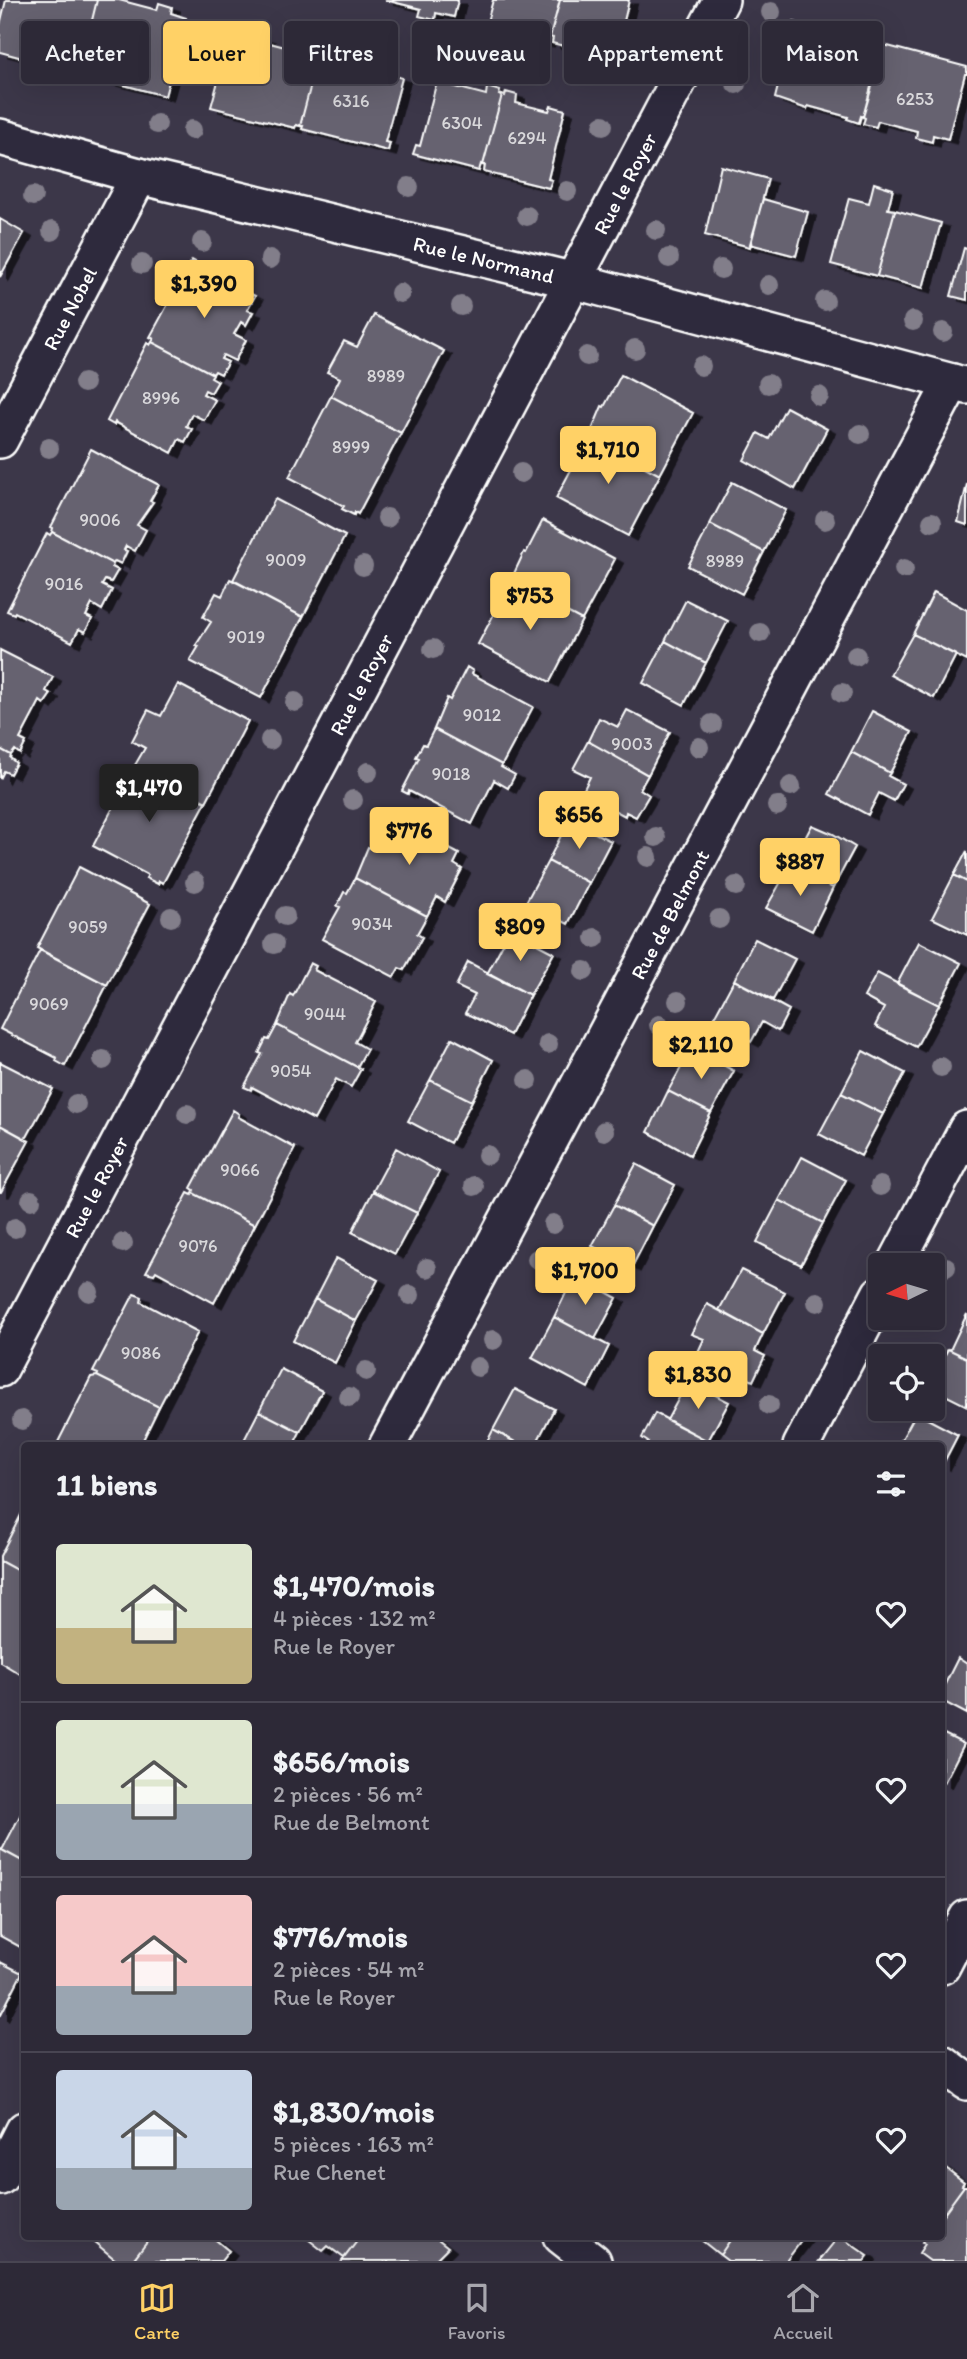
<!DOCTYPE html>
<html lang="fr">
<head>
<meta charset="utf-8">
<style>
	body { margin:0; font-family:Itim,sans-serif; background:#35313f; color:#f1f3f6; height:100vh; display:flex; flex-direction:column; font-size:26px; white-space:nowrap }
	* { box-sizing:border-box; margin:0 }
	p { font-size:23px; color:#a7a6ad }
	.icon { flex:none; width:38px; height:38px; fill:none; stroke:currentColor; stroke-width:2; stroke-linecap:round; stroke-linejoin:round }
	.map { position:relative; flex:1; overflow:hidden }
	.details { position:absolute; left:21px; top:1442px; width:924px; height:798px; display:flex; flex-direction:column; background:#2d2937; border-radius:7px; box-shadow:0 7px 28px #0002,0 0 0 2px #484552 }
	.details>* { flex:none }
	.guide { position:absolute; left:21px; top:21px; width:926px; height:63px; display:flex; gap:14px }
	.needle { width:46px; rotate:265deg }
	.buttons { position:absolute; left:868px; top:1253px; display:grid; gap:14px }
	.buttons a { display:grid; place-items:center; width:77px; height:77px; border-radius:7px; background:#2d2937; box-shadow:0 7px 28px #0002,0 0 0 2px #484552; font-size:35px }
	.price { position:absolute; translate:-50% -60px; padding:0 16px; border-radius:7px; background:#ffd166; color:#111; font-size:23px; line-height:46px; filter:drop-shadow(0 2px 4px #0008) }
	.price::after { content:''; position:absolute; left:50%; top:42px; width:21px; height:16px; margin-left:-10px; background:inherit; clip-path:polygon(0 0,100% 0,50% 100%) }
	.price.selected { background:#222; color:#fff }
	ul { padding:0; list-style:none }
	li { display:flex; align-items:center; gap:21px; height:175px; padding:0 35px }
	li+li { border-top:2px solid #484552 }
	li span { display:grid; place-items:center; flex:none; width:196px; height:140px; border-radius:7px; color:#555 }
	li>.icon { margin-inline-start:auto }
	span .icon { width:84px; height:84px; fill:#fffc; stroke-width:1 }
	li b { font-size:30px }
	h2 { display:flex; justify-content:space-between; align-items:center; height:84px; padding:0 35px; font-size:30px }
	.tag { padding:0 24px; border-radius:7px; background:#2d2937; box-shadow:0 7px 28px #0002,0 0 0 2px #484552; font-size:24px; line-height:63px }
	.tag.selected { background:#ffd166; color:#111 }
	.menu { display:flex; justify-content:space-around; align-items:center; height:98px; border-top:2px solid #484552; background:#2d2937; font-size:19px; color:#a7a6ad }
	.menu a { display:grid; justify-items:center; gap:4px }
	.menu .selected { color:#ffd166 }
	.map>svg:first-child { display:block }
	.building { fill:#666270; stroke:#fff; stroke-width:2; filter:url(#shadow) }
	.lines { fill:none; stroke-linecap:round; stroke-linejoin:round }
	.minor-casing { stroke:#fff; stroke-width:40 }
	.minor { stroke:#2f2a3d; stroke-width:35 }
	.tree { fill:#827e8a }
	.labels { text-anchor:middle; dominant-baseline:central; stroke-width:6; stroke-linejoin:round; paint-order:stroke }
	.number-label { font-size:18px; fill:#d9d8db }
	.street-label { font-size:21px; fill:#fff; stroke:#2f2a3d }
</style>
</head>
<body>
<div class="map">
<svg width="967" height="2261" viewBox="0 0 967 2261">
	<defs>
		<filter id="shadow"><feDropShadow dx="8" dy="4.5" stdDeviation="0" flood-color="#0009"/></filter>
	</defs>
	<rect width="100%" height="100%" fill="#3c3749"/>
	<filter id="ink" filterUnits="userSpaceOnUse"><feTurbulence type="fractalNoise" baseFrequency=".0143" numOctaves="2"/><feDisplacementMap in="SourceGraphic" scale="14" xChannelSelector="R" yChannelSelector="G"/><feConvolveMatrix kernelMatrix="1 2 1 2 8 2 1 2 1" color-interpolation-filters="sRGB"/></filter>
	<g filter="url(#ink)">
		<path class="building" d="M6,0H97L79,73L0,52V25Z
			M97,0H119L157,10L159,3L172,7L171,13L186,18L165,96L79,73Z
			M385,0H458L454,17L436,13L435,20L419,16L421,9Z
			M493,0H560L550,37H548L546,42L533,39L534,35L502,27L501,31L488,28L489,23L487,22Z
			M560,0H629L616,55L611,54L610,60L595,56L597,51L565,43L564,46L552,43L553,38L550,37Z
			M794,22L879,44V48L881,49L863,117L861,116L859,123L847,119L848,117L808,106L807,109L775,98Z
			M231,34L250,38L251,34L267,38L266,42L304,52V47L317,50L316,53L319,54L300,126L296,125L295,128L211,107Z
			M884,45L967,67V74H965L948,139L933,135L932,142L916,138L917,131L878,121L876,127L863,124L865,118L863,117Z
			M323,52L335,55L334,60L371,69L372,64L386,68L385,73L402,78L385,142L390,143L388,151L302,129L303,126H300L319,54H322Z
			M438,77L453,81L452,86L486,95L487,87L500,91L499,95H502L483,165L481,164L479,171L413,154L416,145L420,146Z
			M506,92L517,95L516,103L549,111L551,106L565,110L548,179L552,180L549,188L484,172L485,165H483L502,95L505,96Z
			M721,166L768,179L750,247L705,235Z
			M874,183L893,189L888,209L895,210L877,276L831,264L849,198L869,203Z
			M763,199L808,212L796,256L750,244Z
			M895,210L941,223L923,288L877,276Z
			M0,219L24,233L0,277Z
			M964,248L967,249V300L951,296Z
			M192,260L199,264L197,266L255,296L247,310L253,312L246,325L241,322L234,334L246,340L235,361L223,355L221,359L228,362L221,374L215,371L213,374L152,342L154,339L150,337Z
			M374,315L444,351L401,433L331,396L340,378L327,372L344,341L357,347Z
			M152,342L213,374L211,377L218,381L211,393L205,390L203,394L215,400L204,420L192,414L186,426L192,429L185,442L179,439L172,453L115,422L114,425L107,421L147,343L150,345Z
			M621,375L693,413L660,475L589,437L602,406L604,407Z
			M331,396L401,433L358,514L355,512L354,515L342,509L344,506L289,477Z
			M786,407L827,429L795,489L744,460L758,433L769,439Z
			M589,437L660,475L628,536L556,498L573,466L570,465L578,451L580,452Z
			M91,449L159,485L150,501L153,502L137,525L146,530L135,551L126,546L124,550L127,551L121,564L115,561L113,564L52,532L53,528L51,527Z
			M732,482L786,510L764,552L710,524Z
			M967,484V525L958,522Z
			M275,499L345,536L303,617L233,580Z
			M543,520L615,559L582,620L510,582L524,552L526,553Z
			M710,524L764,552L742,594L688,566Z
			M52,532L113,564L112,567L118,570L111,582L105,580L102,585L112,590L102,610L92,604L86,616L92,619L85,632L79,629L72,642L15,612L14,614L7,611L47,533L50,535Z
			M230,579L303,617L261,698L190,661L199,646L196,645L211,622L203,617L216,593L222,596Z
			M510,582L582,620L550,682L478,644L495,612L492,610L500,597L502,598Z
			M934,592L967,610V661L913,634Z
			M686,600L728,621L706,663L665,641Z
			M913,634L956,655L934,698L890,675Z
			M665,641L706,663L684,705L643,683Z
			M0,650L53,677L46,691L51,694L44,704L40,701L20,739L26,742L20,754L15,750L11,755L0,749Z
			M467,667L473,671L472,674L533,707L502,765L434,729L447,698L450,700Z
			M178,684L248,721L206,802L135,765L145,748L132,741L148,710L161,716Z
			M627,710L670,732L648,775L588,741L599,718L618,727Z
			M872,711L912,732L890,773L851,752Z
			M434,729L502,765L501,767L515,775L508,788L494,780L472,824L409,791L408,794L402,791L419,758L416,757L423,744L426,745Z
			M588,741L648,775L640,789L649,795L636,817L626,812L625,816L582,793L590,777L573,769Z
			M0,749L11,755L10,758L16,763L10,774L4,771L0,779Z
			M851,752L890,773L888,776L903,784L894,801L879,793L868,815L829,794Z
			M135,765L206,802L163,883L159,881L158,884L146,878L148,875L93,846Z
			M388,816L459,854L454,864L462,869L445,902L437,897L427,916L355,878L368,847L371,848Z
			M569,820L611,841L589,883L548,861Z
			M812,825L833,834L855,847L833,888L790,866Z
			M967,851V882L954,875Z
			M548,861L589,883L568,924L526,902Z
			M790,866L833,888L812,931L766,908Z
			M79,867L150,904L107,985L37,948Z
			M954,875L967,882V935L932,918Z
			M355,878L427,916L417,934L422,937L404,970L399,968L394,977L322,939L340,907L337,906L344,892L347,893Z
			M510,930L554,953L530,995L487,974Z
			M755,939L795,959L773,1000L734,980Z
			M919,942L961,963L939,1005L897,984Z
			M40,950L107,985L65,1066L56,1061L57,1058L0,1029Z
			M468,962L530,995L510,1035L465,1013L475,995L456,986Z
			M310,963L316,966L314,970L376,1002L355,1042L367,1049L357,1067L277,1025L290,994L293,996Z
			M877,973L939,1005L916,1047L875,1026L884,1008L864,997Z
			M734,980L789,1010L778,1031L762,1022L751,1042L712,1021Z
			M277,1025L361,1069L351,1087L336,1079L314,1120L252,1087L251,1090L244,1087L262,1054L259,1053L266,1039L269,1040Z
			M452,1038L493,1060L472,1101L430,1080Z
			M692,1048L734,1071L711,1113L668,1091Z
			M863,1051L905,1073L883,1114L841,1093Z
			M0,1062L53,1089L27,1137L24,1138L0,1125Z
			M430,1080L472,1101L450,1143L408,1121Z
			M668,1091L711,1113L690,1155L648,1132Z
			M841,1093L883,1114L861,1156L819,1134Z
			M233,1110L239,1114L238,1117L295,1148L255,1225L193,1193L194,1190L191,1188Z
			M0,1125L29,1141L1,1192H0Z
			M396,1148L439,1172L417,1213L373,1191Z
			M802,1157L846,1180L823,1223L779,1200Z
			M636,1164L675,1185L653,1226L614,1205Z
			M373,1191L417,1213L395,1254L352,1232Z
			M188,1193L192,1195L193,1193L255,1225L214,1303L156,1271L154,1274L146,1272Z
			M779,1200L823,1223L801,1265L757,1242Z
			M614,1205L653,1226L632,1267L592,1246Z
			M336,1258L378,1280L356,1321L315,1299Z
			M741,1270L785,1292L763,1334L719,1310Z
			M575,1275L617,1298L595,1339L554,1317Z
			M134,1294L142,1297L141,1302L198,1332L159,1407L97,1376L98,1374L93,1372Z
			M315,1299L356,1321L335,1363L293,1341Z
			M707,1304L763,1334L755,1351L765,1356L753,1381L697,1354L704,1339L691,1334Z
			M967,1314V1358L950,1350Z
			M554,1317L609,1346L588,1388L532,1358Z
			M948,1349L967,1358V1406L933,1389V1377Z
			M281,1369L322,1391L300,1432L259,1411Z
			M97,1376L159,1407L140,1446H56L91,1377Z
			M688,1381L729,1402L708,1441L667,1420Z
			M515,1389L554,1409L535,1446H522L493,1430Z
			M259,1411L300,1432L293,1446H241Z
			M655,1413L708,1441L706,1446H646L648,1442L642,1438Z
			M916,1413L958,1435L942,1466V1446H898Z
			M493,1430L512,1440L522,1446H485Z
			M24,1509V1574L0,1561V1556Z
			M0,1561L24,1574V1671L22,1675L0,1662Z
			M958,1658L967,1664V1714L942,1701V1690Z
			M942,1733L964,1744L944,1783L942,1782Z
			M24,1808V1862L2,1850Z
			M0,1849L24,1862V1949L0,1936Z
			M0,1962L22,1973L0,2016Z
			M942,2165L964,2182L962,2185L964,2186L942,2216Z
			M964,2186H967V2261H930L919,2253L925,2244L922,2242L926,2236H942V2216Z
			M87,2236H151L132,2261H117Z
			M151,2236H211L229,2251L221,2261H132Z
			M304,2236H361L344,2258L328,2246L323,2251Z
			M361,2236H434L448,2247L434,2261H342Z
			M696,2236H733L720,2255Z
			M733,2236H805L786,2261H728L720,2255Z
			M839,2236L868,2256L864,2261H819Z"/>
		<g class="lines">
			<defs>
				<g id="minor">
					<path id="s1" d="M0,137L139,176L575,281L967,386"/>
					<path id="s2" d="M0,440L139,176"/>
					<path d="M895,1265L967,1129"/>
					<path id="s3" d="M0,1369L721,0"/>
					<path id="s4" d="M387,1446L952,382"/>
					<path d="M801,1446L880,1294"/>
					<path d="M942,1966L967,1918"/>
					<path d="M942,2063L967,2082"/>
					<path d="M0,2177L24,2130"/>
					<path d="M561,2236L593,2261"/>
				</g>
			</defs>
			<use href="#minor" class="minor-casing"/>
			<use href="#minor" class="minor"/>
		</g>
		<g class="tree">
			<circle cx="771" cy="12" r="10"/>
			<circle cx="633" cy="60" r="10"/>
			<circle cx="736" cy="84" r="10"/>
			<circle cx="157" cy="124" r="10"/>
			<circle cx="603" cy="125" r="10"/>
			<circle cx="192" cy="130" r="10"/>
			<circle cx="409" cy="187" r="10"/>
			<circle cx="567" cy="191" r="10"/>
			<circle cx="33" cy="196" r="10"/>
			<circle cx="527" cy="216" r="10"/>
			<circle cx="656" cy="230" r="10"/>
			<circle cx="52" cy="231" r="10"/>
			<circle cx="202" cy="242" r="10"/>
			<circle cx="669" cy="258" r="10"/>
			<circle cx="270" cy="259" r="10"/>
			<circle cx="142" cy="264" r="10"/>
			<circle cx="721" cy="269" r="10"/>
			<circle cx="769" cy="285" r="10"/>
			<circle cx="400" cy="293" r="10"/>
			<circle cx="825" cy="301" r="10"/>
			<circle cx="461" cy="306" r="10"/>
			<circle cx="913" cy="321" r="10"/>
			<circle cx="943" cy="332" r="10"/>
			<circle cx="635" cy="349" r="10"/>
			<circle cx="587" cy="356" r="10"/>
			<circle cx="701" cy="366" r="10"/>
			<circle cx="84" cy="383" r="10"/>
			<circle cx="768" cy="384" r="10"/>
			<circle cx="819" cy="396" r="10"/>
			<circle cx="860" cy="434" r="10"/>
			<circle cx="49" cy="448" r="10"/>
			<circle cx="521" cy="473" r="10"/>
			<circle cx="387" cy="518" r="10"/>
			<circle cx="825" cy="520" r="10"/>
			<circle cx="932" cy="522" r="10"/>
			<circle cx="363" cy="566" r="10"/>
			<circle cx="904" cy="569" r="10"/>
			<circle cx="760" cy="633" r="10"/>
			<circle cx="433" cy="649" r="10"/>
			<circle cx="856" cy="656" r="10"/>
			<circle cx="842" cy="693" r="10"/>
			<circle cx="295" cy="702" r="10"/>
			<circle cx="712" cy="724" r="10"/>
			<circle cx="270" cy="740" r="10"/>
			<circle cx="699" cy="747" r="10"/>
			<circle cx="368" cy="772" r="10"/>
			<circle cx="791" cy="786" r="10"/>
			<circle cx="353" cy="800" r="10"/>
			<circle cx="777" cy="806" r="10"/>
			<circle cx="656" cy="837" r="10"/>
			<circle cx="648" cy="857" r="10"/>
			<circle cx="195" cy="882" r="10"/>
			<circle cx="736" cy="886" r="10"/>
			<circle cx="285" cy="916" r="10"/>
			<circle cx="171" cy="917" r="10"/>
			<circle cx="719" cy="919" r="10"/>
			<circle cx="595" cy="938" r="10"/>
			<circle cx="274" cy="944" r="10"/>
			<circle cx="584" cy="971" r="10"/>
			<circle cx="678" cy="1001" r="10"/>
			<circle cx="659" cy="1025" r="10"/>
			<circle cx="548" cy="1044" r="10"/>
			<circle cx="103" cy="1060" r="10"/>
			<circle cx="941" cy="1067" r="10"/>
			<circle cx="528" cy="1080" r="10"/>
			<circle cx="76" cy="1104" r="10"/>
			<circle cx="187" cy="1114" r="10"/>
			<circle cx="604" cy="1131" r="10"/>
			<circle cx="487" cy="1155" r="10"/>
			<circle cx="474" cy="1186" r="10"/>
			<circle cx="880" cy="1186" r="10"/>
			<circle cx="31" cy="1200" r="10"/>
			<circle cx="553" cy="1224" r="10"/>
			<circle cx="15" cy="1228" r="10"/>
			<circle cx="123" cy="1243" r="10"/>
			<circle cx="537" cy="1259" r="10"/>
			<circle cx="946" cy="1267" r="10"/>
			<circle cx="427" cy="1268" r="10"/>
			<circle cx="89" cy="1292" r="10"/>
			<circle cx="410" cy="1295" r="10"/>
			<circle cx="817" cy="1302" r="10"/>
			<circle cx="493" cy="1340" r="10"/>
			<circle cx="478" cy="1367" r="10"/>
			<circle cx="366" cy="1371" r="10"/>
			<circle cx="349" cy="1397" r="10"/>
			<circle cx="769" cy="1405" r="10"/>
			<circle cx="22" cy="1420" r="10"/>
		</g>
	</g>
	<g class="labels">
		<g class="number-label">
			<text x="915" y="99">6253</text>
			<text x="351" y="101">6316</text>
			<text x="462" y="123">6304</text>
			<text x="527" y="138">6294</text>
			<text x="386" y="376">8989</text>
			<text x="161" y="398">8996</text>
			<text x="351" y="447">8999</text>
			<text x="100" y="520">9006</text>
			<text x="286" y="560">9009</text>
			<text x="725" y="561">8989</text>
			<text x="64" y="584">9016</text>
			<text x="246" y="637">9019</text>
			<text x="482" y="715">9012</text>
			<text x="632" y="744">9003</text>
			<text x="451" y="774">9018</text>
			<text x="372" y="924">9034</text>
			<text x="88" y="927">9059</text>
			<text x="49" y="1004">9069</text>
			<text x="325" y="1014">9044</text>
			<text x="291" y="1071">9054</text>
			<text x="240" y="1170">9066</text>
			<text x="198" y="1246">9076</text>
			<text x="141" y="1353">9086</text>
		</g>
		<g class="street-label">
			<text stroke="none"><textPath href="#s3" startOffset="1340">Rue le Royer</textPath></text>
			<text stroke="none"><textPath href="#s1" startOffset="499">Rue le Normand</textPath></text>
			<text stroke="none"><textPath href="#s2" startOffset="149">Rue Nobel</textPath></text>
			<text stroke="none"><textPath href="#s3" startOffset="774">Rue le Royer</textPath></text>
			<text stroke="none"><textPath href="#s4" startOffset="602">Rue de Belmont</textPath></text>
			<text stroke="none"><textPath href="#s3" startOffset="206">Rue le Royer</textPath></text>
		</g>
	</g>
</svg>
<div class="buttons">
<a><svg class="needle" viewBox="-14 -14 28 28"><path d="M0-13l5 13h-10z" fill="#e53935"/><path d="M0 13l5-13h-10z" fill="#a7a6ad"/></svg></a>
<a><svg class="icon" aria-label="locate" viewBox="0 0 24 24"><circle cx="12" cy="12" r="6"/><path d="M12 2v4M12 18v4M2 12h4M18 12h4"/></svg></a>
</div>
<b class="price" style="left:204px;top:320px">$1,390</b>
<b class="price" style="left:608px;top:486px">$1,710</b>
<b class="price" style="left:530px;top:632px">$753</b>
<b class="price selected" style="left:149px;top:824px">$1,470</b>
<b class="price" style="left:579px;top:851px">$656</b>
<b class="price" style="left:409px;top:867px">$776</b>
<b class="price" style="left:800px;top:898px">$887</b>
<b class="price" style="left:520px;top:963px">$809</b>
<b class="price" style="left:701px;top:1081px">$2,110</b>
<b class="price" style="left:585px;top:1307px">$1,700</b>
<b class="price" style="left:698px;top:1411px">$1,830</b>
<div class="guide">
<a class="tag">Acheter</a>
<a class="tag selected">Louer</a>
<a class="tag">Filtres</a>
<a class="tag">Nouveau</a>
<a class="tag">Appartement</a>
<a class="tag">Maison</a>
</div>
<section class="details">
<h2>11 biens<svg class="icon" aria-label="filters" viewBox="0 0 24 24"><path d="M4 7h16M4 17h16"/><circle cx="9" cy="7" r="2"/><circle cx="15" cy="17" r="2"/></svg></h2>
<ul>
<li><span style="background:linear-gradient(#dfe7d0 60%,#c2b280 0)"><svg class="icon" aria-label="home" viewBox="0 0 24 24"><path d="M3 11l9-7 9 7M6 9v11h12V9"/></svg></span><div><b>$1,470/mois</b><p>4 pièces · 132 m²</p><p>Rue le Royer</p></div><svg class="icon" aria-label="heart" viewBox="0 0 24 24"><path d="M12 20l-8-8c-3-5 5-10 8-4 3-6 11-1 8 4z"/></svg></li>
<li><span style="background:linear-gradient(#dfe7d0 60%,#9aa5b1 0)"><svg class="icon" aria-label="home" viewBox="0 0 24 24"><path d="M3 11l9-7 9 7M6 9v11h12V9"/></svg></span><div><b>$656/mois</b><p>2 pièces · 56 m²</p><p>Rue de Belmont</p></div><svg class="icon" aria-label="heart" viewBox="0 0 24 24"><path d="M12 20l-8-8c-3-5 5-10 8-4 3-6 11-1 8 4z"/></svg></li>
<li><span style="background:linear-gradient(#f6c9c9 65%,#9aa5b1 0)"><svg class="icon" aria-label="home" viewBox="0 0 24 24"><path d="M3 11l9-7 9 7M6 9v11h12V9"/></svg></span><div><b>$776/mois</b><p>2 pièces · 54 m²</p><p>Rue le Royer</p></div><svg class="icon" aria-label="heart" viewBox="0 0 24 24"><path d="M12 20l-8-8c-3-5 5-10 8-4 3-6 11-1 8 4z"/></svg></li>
<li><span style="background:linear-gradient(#c9d6e8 70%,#9aa5b1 0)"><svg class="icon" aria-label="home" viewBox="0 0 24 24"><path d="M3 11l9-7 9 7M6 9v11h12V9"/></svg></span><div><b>$1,830/mois</b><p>5 pièces · 163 m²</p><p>Rue Chenet</p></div><svg class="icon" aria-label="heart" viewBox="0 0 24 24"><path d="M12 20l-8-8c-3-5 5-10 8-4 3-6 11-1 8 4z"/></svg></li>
</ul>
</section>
</div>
<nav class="menu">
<a class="selected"><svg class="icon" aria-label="map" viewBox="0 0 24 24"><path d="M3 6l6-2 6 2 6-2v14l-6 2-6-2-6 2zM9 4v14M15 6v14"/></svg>Carte</a>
<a><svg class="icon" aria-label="saved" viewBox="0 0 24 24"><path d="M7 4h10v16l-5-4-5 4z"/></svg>Favoris</a>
<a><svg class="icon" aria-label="home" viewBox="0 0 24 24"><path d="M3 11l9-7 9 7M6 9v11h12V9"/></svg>Accueil</a>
</nav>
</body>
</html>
